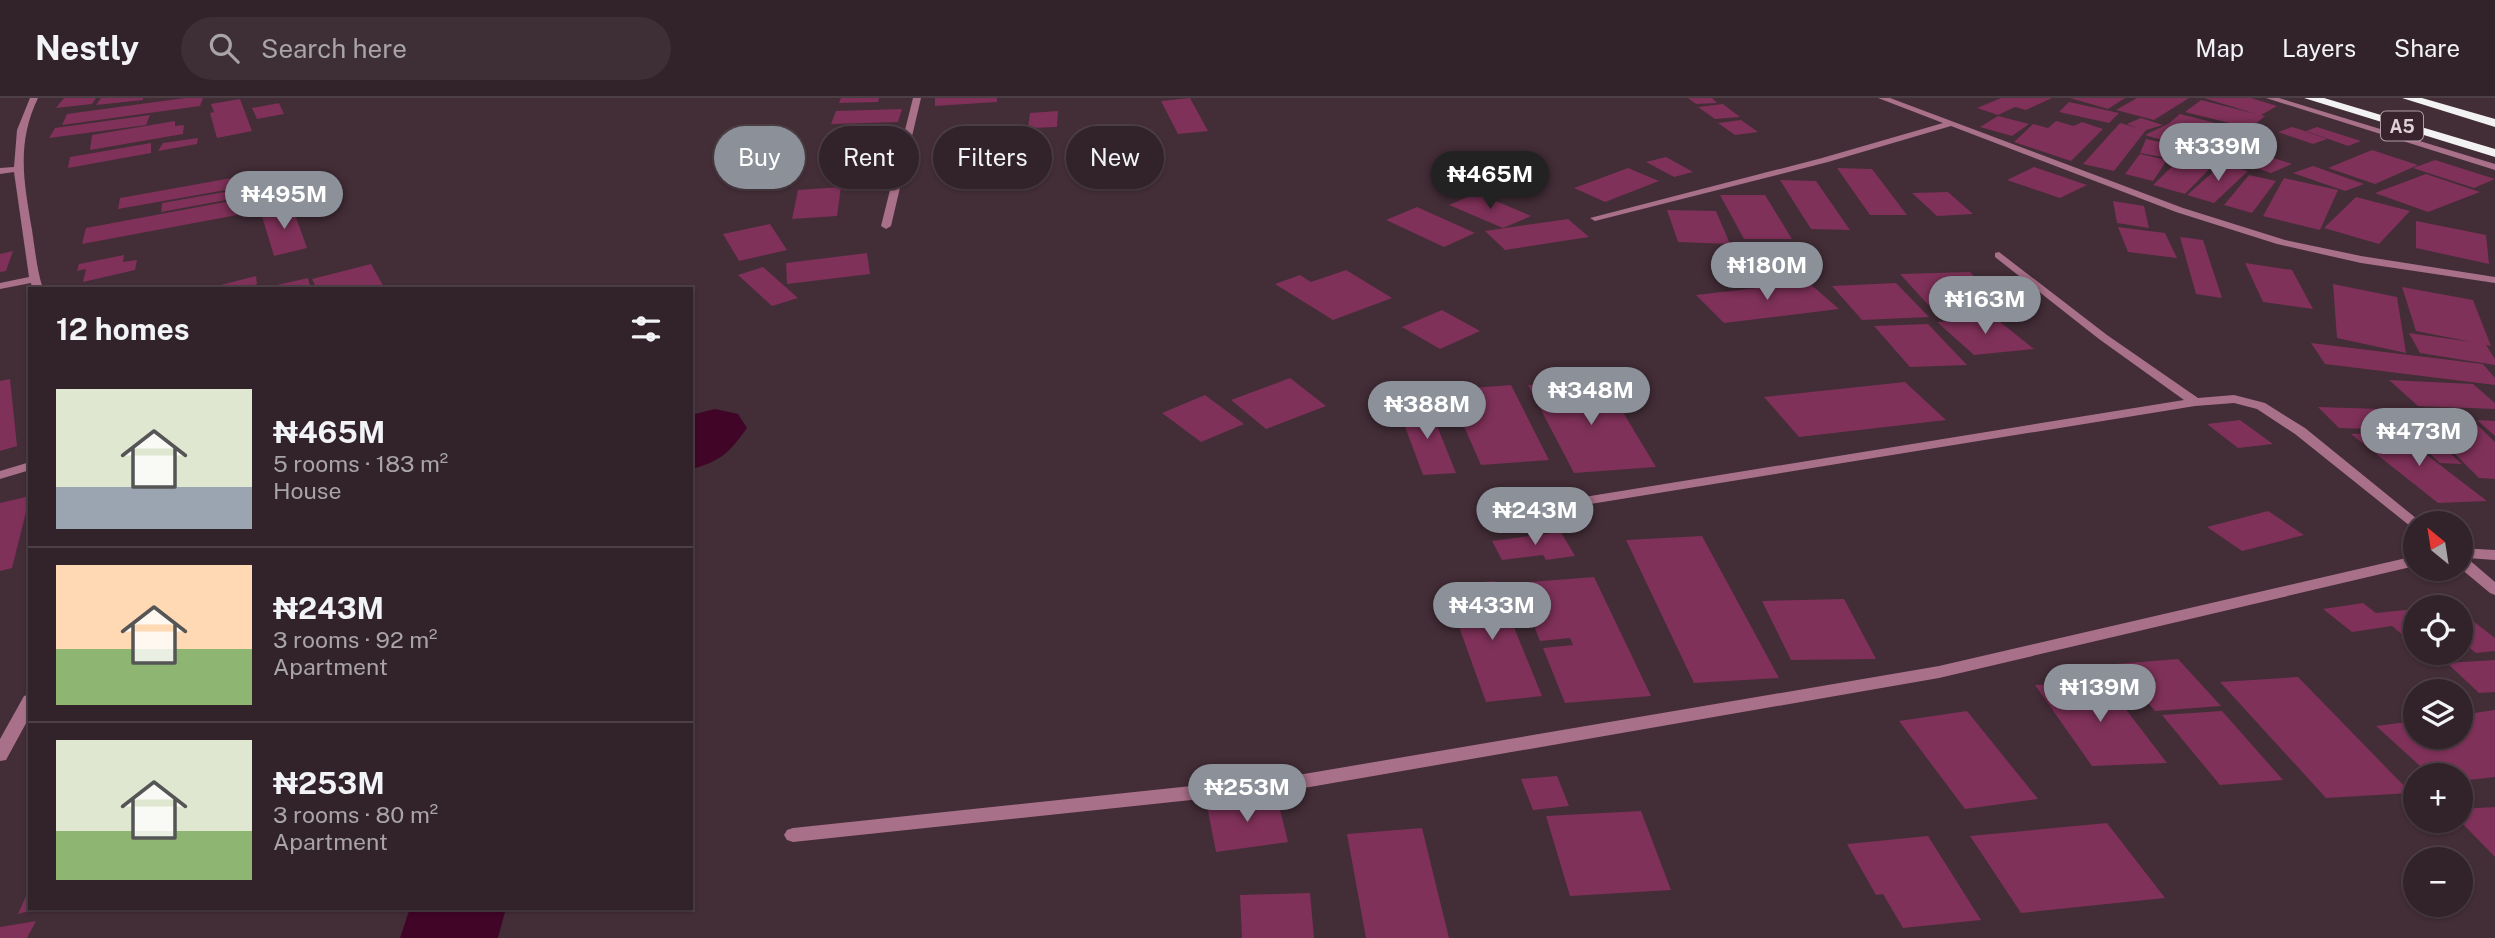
<!DOCTYPE html>
<html lang="en">
<head>
<meta charset="utf-8">
<style>
	body { margin:0; font-family:"Public Sans",sans-serif; background:#3d2f35; color:#f1f3f6; height:100vh; display:flex; flex-direction:column; font-size:26px; white-space:nowrap }
	* { box-sizing:border-box; margin:0 }
	p { font-size:23px; color:#a8a4a8 }
	.icon { flex:none; width:38px; height:38px; fill:none; stroke:currentColor; stroke-width:2; stroke-linecap:round; stroke-linejoin:round }
	.map { position:relative; flex:1; overflow:hidden }
	.side { position:absolute; left:28px; top:189px; width:665px; height:623px; display:flex; flex-direction:column; background:#322229; border-radius:0px; box-shadow:0 2px 5px #0004,0 0 0 2px #4d3f46 }
	.side>* { flex:none }
	.top-card { position:absolute; left:714px; top:28px; width:665px; height:63px; display:flex; gap:14px }
	.needle { width:46px; rotate:330deg }
	.buttons { position:absolute; left:2403px; top:413px; display:grid; gap:14px }
	.buttons a { display:grid; place-items:center; width:70px; height:70px; border-radius:50%; background:#322229; box-shadow:0 2px 5px #0004,0 0 0 2px #4d3f46; font-size:35px }
	.price { position:absolute; translate:-50% -60px; padding:0 16px; border-radius:24px; background:#8c9099; color:#fff; font-size:23px; line-height:46px; filter:drop-shadow(0 2px 4px #0008) }
	.price::after { content:''; position:absolute; left:50%; top:42px; width:21px; height:16px; margin-left:-10px; background:inherit; clip-path:polygon(0 0,100% 0,50% 100%) }
	.price.on { background:#222; color:#fff }
	ul { padding:0; list-style:none }
	li { display:flex; align-items:center; gap:21px; height:175px; padding:0 28px }
	li+li { border-top:2px solid #4d3f46 }
	li span { display:grid; place-items:center; flex:none; width:196px; height:140px; border-radius:0px; color:#555 }
	li>.icon { margin-inline-start:auto }
	span .icon { width:84px; height:84px; fill:#fffc; stroke-width:1 }
	li b { font-size:30px }
	h2 { display:flex; justify-content:space-between; align-items:center; height:84px; padding:0 28px; font-size:30px }
	.tag { padding:0 24px; border-radius:32px; background:#322229; box-shadow:0 2px 5px #0004,0 0 0 2px #4d3f46; font-size:24px; line-height:63px }
	.tag.on { background:#8c9099; color:#fff }
	header { display:flex; align-items:center; gap:42px; box-sizing:border-box; height:98px; padding:0 35px; background:#322229; border-bottom:2px solid #4d3f46 }
	header strong { font-size:33px }
	nav { display:flex; gap:38px; margin-inline-start:auto; font-size:24px }
	.search { width:490px; height:63px; background:#3d2f35; display:flex; align-items:center; gap:18px; box-sizing:border-box; padding:0 24px; border-radius:38px; color:#a8a4a8; font-size:26px }
	.map>svg:first-child { display:block }
	.lines { fill:none; stroke-linecap:round; stroke-linejoin:round }
	.river { fill:#400527; fill-rule:evenodd }
	.building { fill:#7f3159 }
	.street { fill:#a9708a; fill-rule:evenodd }
	.highway { fill:#f2f2f2; fill-rule:evenodd }
	.labels { text-anchor:middle; dominant-baseline:central; stroke-width:5; stroke-linejoin:round; paint-order:stroke }
	.shield { fill:#39232d; stroke:#ae9da4; stroke-width:2 }
	.shield-label { font-size:18px; font-weight:bold; fill:#e0d1d7 }
</style>
</head>
<body>
<header>
<strong>Nestly</strong>
<div class="search"><svg class="icon" aria-label="search" viewBox="0 0 24 24"><circle cx="10" cy="10" r="6"/><path d="M15 15l6 6"/></svg>Search here</div>
<nav><a>Map</a><a>Layers</a><a>Share</a></nav>
</header>
<div class="map">
<svg width="2495" height="840" viewBox="0 0 2495 840">
	<rect width="100%" height="100%" fill="#432d37"/>
	<g class="lines">
		<path class="river" d="M715,311L738,316L747,330C730,354 720,364 691,371V317Z
			M410,810H506L498,840H400Z"/>
	</g>
	<path class="building" d="M64,0H96L92,6L56,10Z
		M101,0H143V2L96,7Z
		M185,0H203L200,8L62,27L67,16Z
		M841,0H879L878,4L839,5Z
		M935,0H997V4L935,8Z
		M1190,0L1208,33L1178,36L1161,3Z
		M1688,0H1712L1717,5L1696,6Z
		M2001,0H2052L2026,12L2015,9L1998,17L1977,10Z
		M2070,0H2125L2108,11Z
		M2137,0H2189L2154,22L2116,12Z
		M2204,0H2251L2277,8L2261,17L2265,18L2250,30L2185,14L2201,2L2256,16Z
		M240,1L252,33L217,40L210,15L214,14L211,6Z
		M2069,4L2119,15L2109,25L2059,14Z
		M279,5L284,16L257,21L252,10Z
		M1723,6L1740,19L1715,21L1698,9Z
		M902,11L898,24L831,26L836,13Z
		M1058,13L1057,29L1028,30L1030,15Z
		M2180,16L2243,32L2230,42L2173,27L2215,40L2194,52L2145,37L2168,26Z
		M150,17L146,27L49,40L55,30Z
		M1998,18L2029,26L2012,38L1980,29Z
		M2141,20L2163,27L2146,32L2114,73L2083,66L2120,25L2138,30L2127,26Z
		M1741,22L1758,34L1735,37L1718,25Z
		M175,23V28L184,27L183,36L90,52L92,37Z
		M2056,23L2074,28L2082,24L2103,31L2071,63L2014,44L2033,26L2048,30Z
		M2292,29L2302,32L2327,41L2313,46L2278,34Z
		M2317,29L2361,43L2348,48L2306,33Z
		M198,40L197,46L158,53L163,45Z
		M2146,41L2179,48L2173,61L2140,55Z
		M151,45V55L68,70L70,59Z
		M2241,49L2292,66L2271,75L2220,58Z
		M2189,52L2220,60L2185,96L2153,87Z
		M2372,52L2418,67L2375,86L2328,70Z
		M2140,56L2167,62L2153,83L2125,76Z
		M1666,59L1693,74L1674,79L1646,64Z
		M2435,62L2495,81L2474,90L2413,70Z
		M2222,66L2248,73L2214,105L2187,97Z
		M2313,68L2364,86L2345,93L2293,75Z
		M2034,69L2087,87L2060,100L2007,82Z
		M1628,70L1659,83L1605,104L1574,90Z
		M1837,70L1872,71L1907,117H1870Z
		M254,76V87L118,111L120,100Z
		M2426,76L2480,94L2428,114L2375,95Z
		M2249,77L2276,83L2252,115L2224,107Z
		M2284,80L2338,92L2320,132L2263,118Z
		M1780,82L1816,83L1850,132L1811,131Z
		M259,88V96L161,114L162,105Z
		M841,89L837,118L792,121L798,92Z
		M1948,94L1973,116L1937,118L1912,95Z
		M274,95V110L82,146L86,130Z
		M1477,95L1531,118L1503,130L1449,107Z
		M1720,97H1765L1792,141H1744Z
		M2356,99L2410,113L2379,146L2324,130Z
		M2113,103L2144,108L2149,130L2117,125Z
		M292,108L307,150L274,158L261,115Z
		M1417,109L1475,135L1444,149L1386,122Z
		M1667,112L1716,113L1730,146L1678,144Z
		M1568,121L1589,139L1505,152L1485,133Z
		M2416,123L2486,137L2489,166L2416,150Z
		M770,126L787,152L739,163L723,136Z
		M2118,129L2165,135L2177,160L2128,154Z
		M2180,139L2203,142L2222,200L2196,196Z
		M13,153L6,173L0,174V156Z
		M867,155L870,176L787,186L786,165Z
		M124,157L123,164L137,162L135,172L83,184L86,171L77,173L79,166Z
		M2245,165L2292,172L2313,211L2263,204Z
		M371,166L385,191H317L312,181Z
		M763,169L798,200L772,208L738,177Z
		M1346,172L1392,200L1333,222L1275,186L1300,177L1311,184Z
		M1970,174L2004,207L1931,210L1900,176Z
		M256,178L257,186L244,191H205Z
		M308,180L311,191H264V190Z
		M1808,184L1839,211L1724,225L1696,197Z
		M1896,185L1929,219L1862,222L1832,188Z
		M2333,186L2397,199L2406,255L2337,240Z
		M2402,189L2473,202L2491,248L2486,247L2495,261V267L2420,255L2409,235L2472,244L2416,233Z
		M1442,212L1480,233L1440,251L1402,229Z
		M1994,219L2034,251L1974,257L1937,224Z
		M1928,226L1967,267L1910,269L1874,228Z
		M2311,245L2483,266L2495,280V287L2325,266Z
		M1290,280L1326,308L1266,331L1231,302Z
		M10,281L17,348L0,353V283Z
		M1603,281L1656,369L1574,375L1528,287Z
		M2389,282L2473,286L2495,305V311L2418,308Z
		M1905,284L1946,322L1799,339L1764,299Z
		M1511,287L1549,362L1481,367L1448,292Z
		M1205,297L1244,326L1201,344L1162,315Z
		M1429,308L1456,375L1423,377L1398,310Z
		M2318,309L2380,311L2403,332L2339,330Z
		M2414,315L2468,318L2495,344V381L2479,380Z
		M2388,317L2409,318L2462,366L2440,365Z
		M2240,322L2273,346L2238,350L2207,326Z
		M2477,322L2495,323V338Z
		M2397,334L2487,403L2438,405L2351,336Z
		M30,398L12,470L0,473V405Z
		M2268,413L2304,437L2242,453L2207,429Z
		M1561,434L1575,458L1546,462L1543,457L1502,462L1492,443Z
		M1702,438L1779,580L1694,585L1626,442Z
		M1594,479L1651,598L1565,605L1543,550L1573,547L1570,540L1540,543L1517,485Z
		M1495,483L1542,598L1486,604L1444,487Z
		M1844,501L1876,561L1791,562L1762,503Z
		M2363,505L2376,515L2415,511V547L2392,528L2352,534L2323,511Z
		M2460,513L2495,540V553L2476,555L2460,543Z
		M2178,561L2221,608L2155,613L2115,566Z
		M2495,562V594L2479,595L2447,565Z
		M2298,579L2411,695L2326,700L2220,584Z
		M2105,584L2167,665L2092,668L2035,587Z
		M2495,612V679L2460,683V677H2430L2376,628L2415,623V639H2460V617Z
		M1967,613L2038,701L1965,711L1899,623Z
		M2222,613L2283,682L2220,687L2162,617Z
		M1557,678L1569,708L1533,712L1521,681Z
		M1277,699L1288,744L1216,754L1207,708Z
		M2495,709V759L2460,723V711Z
		M1641,713L1671,792L1570,798L1546,718Z
		M2107,725L2165,800L2021,815L1970,738Z
		M1422,730L1449,840H1366L1347,736Z
		M1928,738L1981,822L1903,830L1883,796L1876,797L1847,746Z
		M30,789V810L37,811L18,816Z
		M1310,795L1314,840H1242L1240,797Z
		M36,823L27,840H0V829Z"/>
	<g class="lines">
		<path class="street" d="M30,0H38C16,46 24,84 32,132C35,152 37,172 43,191H32L31,185L0,191V185L29,179L14,74L0,76V70L14,69L17,32Z
			M913,0H921L891,128L886,131L881,128Z
			M1878,0H1890L2183,110L2285,142L2361,158L2495,179V185L2361,165L2277,146L2176,114L1951,28L1828,64L1595,123L1590,120L1822,60L1943,25Z
			M2266,0H2279L2495,66V72Z
			M1999,154L2107,237L2198,300L2234,297L2265,305L2305,330L2422,425H2415V429L2410,428L2295,336L2257,311L2234,305L2195,308L1498,421L1491,417L1498,413L2184,302L2099,241L1995,159V155Z
			M30,364V372L0,381V373Z
			M2460,450L2495,452V462L2467,460L2495,484V497L2490,495L2460,470Z
			M2415,458V468L1939,580L1304,690L793,744L787,742L784,737L787,732L793,730L1304,676L1939,568Z
			M30,596V618L6,662L0,663V641L24,598Z"/>
		<path class="highway" d="M2304,0H2324L2495,51V59Z
			M2402,0H2422L2495,21V29Z"/>
	</g>
	<g class="labels">
		<rect class="shield" x="2381" y="13.5" width="42" height="29" rx="5"/>
		<g class="shield-label">
			<text x="2402" y="28">A5</text>
		</g>
	</g>
</svg>
<div class="buttons">
<a><svg class="needle" viewBox="-14 -14 28 28"><path d="M0-13l5 13h-10z" fill="#e53935"/><path d="M0 13l5-13h-10z" fill="#a8a4a8"/></svg></a>
<a><svg class="icon" aria-label="locate" viewBox="0 0 24 24"><circle cx="12" cy="12" r="6"/><path d="M12 2v4M12 18v4M2 12h4M18 12h4"/></svg></a>
<a><svg class="icon" aria-label="layers" viewBox="0 0 24 24"><path d="M12 4l9 5-9 5-9-5zM3 14l9 5 9-5"/></svg></a>
<a>+</a>
<a>−</a>
</div>
<b class="price" style="left:2218px;top:85px">₦339M</b>
<b class="price on" style="left:1490px;top:113px">₦465M</b>
<b class="price" style="left:284px;top:133px">₦495M</b>
<b class="price" style="left:1767px;top:204px">₦180M</b>
<b class="price" style="left:1985px;top:238px">₦163M</b>
<b class="price" style="left:1591px;top:329px">₦348M</b>
<b class="price" style="left:1427px;top:343px">₦388M</b>
<b class="price" style="left:2419px;top:370px">₦473M</b>
<b class="price" style="left:1535px;top:449px">₦243M</b>
<b class="price" style="left:1492px;top:544px">₦433M</b>
<b class="price" style="left:2100px;top:626px">₦139M</b>
<b class="price" style="left:1247px;top:726px">₦253M</b>
<div class="top-card">
<a class="tag on">Buy</a>
<a class="tag">Rent</a>
<a class="tag">Filters</a>
<a class="tag">New</a>
</div>
<section class="side">
<h2>12 homes<svg class="icon" aria-label="filters" viewBox="0 0 24 24"><path d="M4 7h16M4 17h16"/><circle cx="9" cy="7" r="2"/><circle cx="15" cy="17" r="2"/></svg></h2>
<ul>
<li><span style="background:linear-gradient(#dfe7d0 70%,#9aa5b1 0)"><svg class="icon" aria-label="home" viewBox="0 0 24 24"><path d="M3 11l9-7 9 7M6 9v11h12V9"/></svg></span><div><b>₦465M</b><p>5 rooms · 183 m²</p><p>House</p></div></li>
<li><span style="background:linear-gradient(#ffd9b3 60%,#8fb573 0)"><svg class="icon" aria-label="home" viewBox="0 0 24 24"><path d="M3 11l9-7 9 7M6 9v11h12V9"/></svg></span><div><b>₦243M</b><p>3 rooms · 92 m²</p><p>Apartment</p></div></li>
<li><span style="background:linear-gradient(#dfe7d0 65%,#8fb573 0)"><svg class="icon" aria-label="home" viewBox="0 0 24 24"><path d="M3 11l9-7 9 7M6 9v11h12V9"/></svg></span><div><b>₦253M</b><p>3 rooms · 80 m²</p><p>Apartment</p></div></li>
</ul>
</section>
</div>
</body>
</html>
